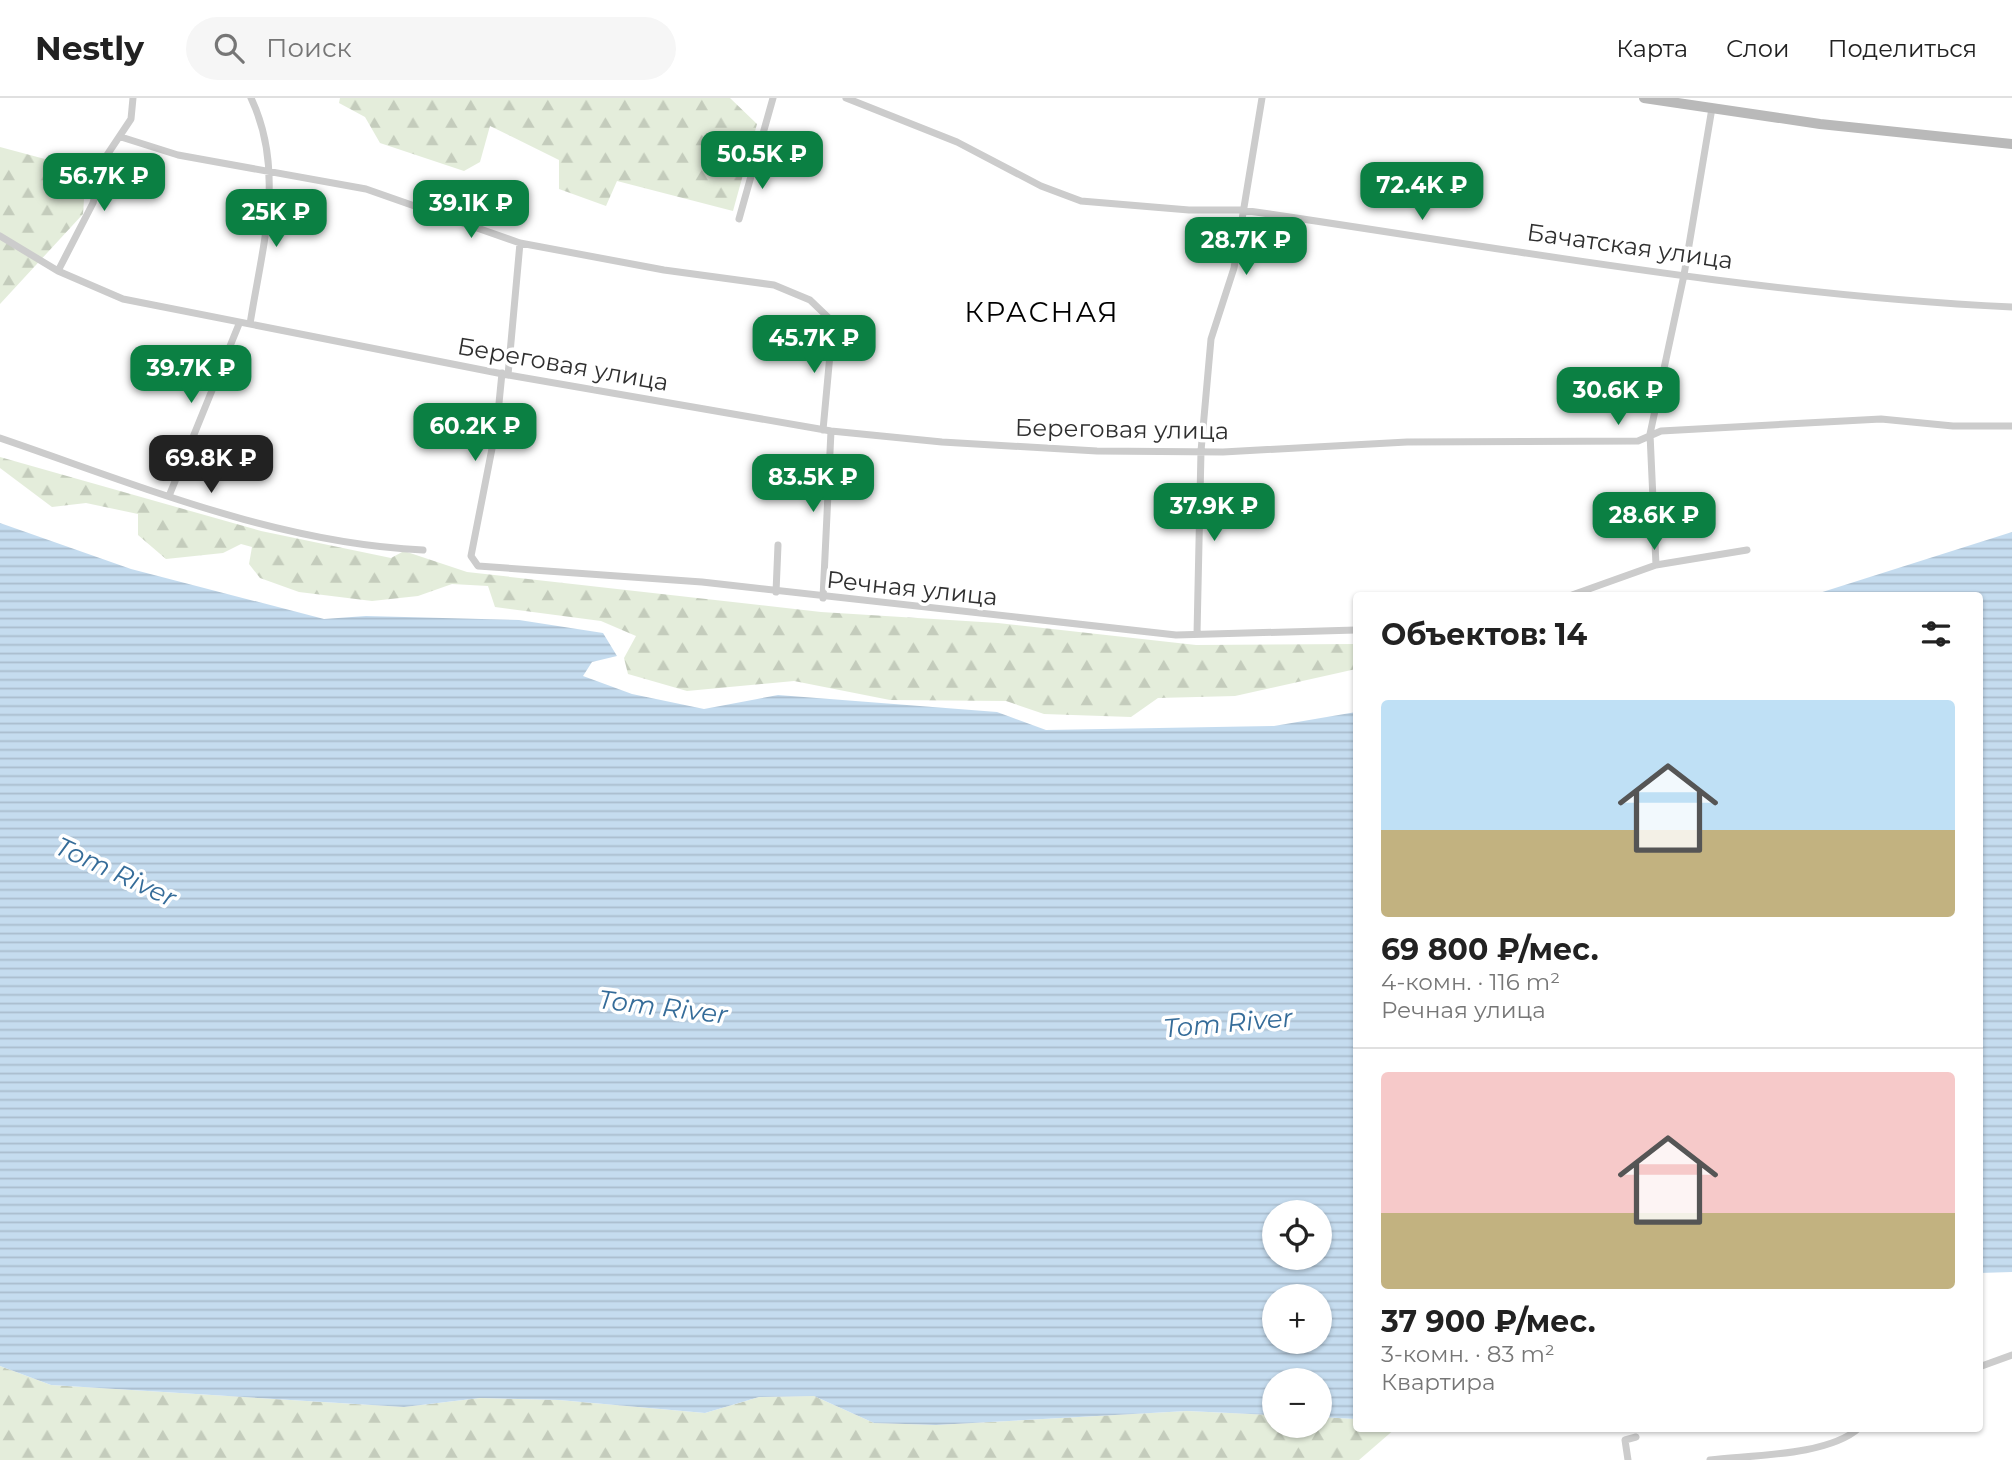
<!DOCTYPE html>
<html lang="ru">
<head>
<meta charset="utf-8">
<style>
	body { margin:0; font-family:Montserrat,sans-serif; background:#f6f6f6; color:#222; height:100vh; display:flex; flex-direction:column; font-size:26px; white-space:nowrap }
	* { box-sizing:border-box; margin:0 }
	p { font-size:23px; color:#767676 }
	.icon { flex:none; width:38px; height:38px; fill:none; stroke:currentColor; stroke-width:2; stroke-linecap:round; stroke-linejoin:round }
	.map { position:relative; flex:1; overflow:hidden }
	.drawer { position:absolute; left:1353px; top:494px; width:630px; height:840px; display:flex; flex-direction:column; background:#fff; border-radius:7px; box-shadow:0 2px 5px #0004 }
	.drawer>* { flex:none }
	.buttons { position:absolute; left:1262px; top:1102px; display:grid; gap:14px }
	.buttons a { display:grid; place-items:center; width:70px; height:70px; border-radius:50%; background:#fff; box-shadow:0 2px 5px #0004; font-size:35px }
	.price { position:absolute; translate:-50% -60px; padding:0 16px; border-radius:14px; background:#0b8043; color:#fff; font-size:23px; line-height:46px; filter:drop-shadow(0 2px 4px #0008) }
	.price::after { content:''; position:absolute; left:50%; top:42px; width:21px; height:16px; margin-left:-10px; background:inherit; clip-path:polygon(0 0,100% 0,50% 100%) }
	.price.current { background:#222; color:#fff }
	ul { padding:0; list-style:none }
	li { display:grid; align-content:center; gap:14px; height:371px; padding:0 28px }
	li+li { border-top:2px solid #e0e0e0 }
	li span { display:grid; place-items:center; height:217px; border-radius:7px; color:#555 }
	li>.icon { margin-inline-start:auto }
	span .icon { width:126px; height:126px; fill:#fffc; stroke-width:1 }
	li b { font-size:30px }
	h2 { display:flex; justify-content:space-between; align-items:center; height:84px; padding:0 28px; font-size:30px }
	header { display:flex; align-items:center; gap:42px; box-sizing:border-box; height:98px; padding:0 35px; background:#fff; border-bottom:2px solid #e0e0e0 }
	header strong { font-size:33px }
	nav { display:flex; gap:38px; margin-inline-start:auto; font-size:24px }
	.search { width:490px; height:63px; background:#f6f6f6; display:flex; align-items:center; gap:18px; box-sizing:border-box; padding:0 24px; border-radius:38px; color:#767676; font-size:26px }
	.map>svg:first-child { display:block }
	.forest { fill:url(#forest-firs) }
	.water { fill:url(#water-rules); fill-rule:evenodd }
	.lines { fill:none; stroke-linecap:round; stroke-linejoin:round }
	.street { stroke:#ccc; stroke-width:7 }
	.secondary { stroke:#b9b9b9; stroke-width:10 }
	.labels { text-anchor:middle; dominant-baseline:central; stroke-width:7; stroke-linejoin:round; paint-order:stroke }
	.street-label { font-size:24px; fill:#2f2f2f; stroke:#fff }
	.water-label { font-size:26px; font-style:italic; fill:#356c99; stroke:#fff }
	.quarter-label { font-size:28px; letter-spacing:2px; fill:#000; stroke:#fff }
</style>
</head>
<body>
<header>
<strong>Nestly</strong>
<div class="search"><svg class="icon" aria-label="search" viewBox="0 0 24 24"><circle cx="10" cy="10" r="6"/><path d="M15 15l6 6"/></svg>Поиск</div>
<nav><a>Карта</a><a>Слои</a><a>Поделиться</a></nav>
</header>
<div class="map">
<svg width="2012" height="1362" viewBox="0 0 2012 1362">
	<defs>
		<pattern id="forest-firs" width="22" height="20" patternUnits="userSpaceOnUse" patternTransform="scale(1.75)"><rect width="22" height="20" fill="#e4eddb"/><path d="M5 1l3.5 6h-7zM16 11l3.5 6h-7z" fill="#c4ccbc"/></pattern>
		<pattern id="water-rules" width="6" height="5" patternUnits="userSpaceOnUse" patternTransform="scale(1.75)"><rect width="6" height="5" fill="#c5dcef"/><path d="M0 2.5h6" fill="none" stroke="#aabdcd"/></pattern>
	</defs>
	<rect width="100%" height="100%" fill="#fff"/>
	<path class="forest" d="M340,0H730L757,26L733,113L617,83L606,108L559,91V62L490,28L480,64L464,73L380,45L365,19L339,5Z
		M0,49L86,72L83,116L0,206Z
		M0,359L261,433L391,460L404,453L467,474L821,514L998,525L1196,547L1356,546V571L1235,598L1158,600L1131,619L1044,616L1006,603L890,602L794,583L687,593L628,576L624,560L636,538L601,523L495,509L488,488L452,486L418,498L372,503L299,494L260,480L249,466L252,449L241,446L223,455L166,461L138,437V416L86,405L52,409L0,370Z
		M0,1268L51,1287L404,1309L480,1300L559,1302L705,1315L759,1299L814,1298L874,1325L936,1327L1187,1313L1274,1317V1328H1320V1319L1356,1321V1330H1396L1359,1362H0Z"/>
	<path class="water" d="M0,425L131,471L324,521L366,518L519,522L603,535L617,558L592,564L583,578L632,596L704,611L778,597L997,614L1046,632L1274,628L1356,614V1321L1320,1319V1283H1274V1317L1187,1313L936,1327L874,1325L814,1298L759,1299L705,1315L559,1302L480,1300L404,1309L51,1287L0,1268ZM1274,1115H1320V1160H1274ZM1274,1199H1320V1244H1274Z
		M2012,434V1174L1979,1175V497H1813Z"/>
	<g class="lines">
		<path class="street" d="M846,0L957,44L1041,88L1081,103L1189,112H1242C1497,149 1754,197 2012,209
			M121,39L178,57L366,91L520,145L664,172L774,187L810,202L833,224L823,332
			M739,121L773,0
			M0,138L58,173L123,201L508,277L831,333L942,344L1097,353L1223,354L1407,344L1638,343L1661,333L1881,321L1953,328H2012
			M58,173L93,105L107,57L131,21L133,0
			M250,226C262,149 286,74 251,0
			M502,275L497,325L471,458L478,468L702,484L1176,537L1356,532
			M508,277L520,145
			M0,340C138,387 276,445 423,452
			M169,398L239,226
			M1656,467L1650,336L1684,177L1712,10
			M776,494L778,447
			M1572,497L1656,467L1747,452
			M823,500L831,333
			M1197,536L1201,353L1211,241L1234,170L1262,0
			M1979,1269L2012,1257
			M1628,1362L1625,1342L1636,1339
			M1710,1362C1751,1357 1828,1358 1859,1330"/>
		<path class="secondary" d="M1644,0L1820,26L2012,46"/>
	</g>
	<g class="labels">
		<g class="street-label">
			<text transform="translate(1630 148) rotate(8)">Бачатская улица</text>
			<text transform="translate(563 266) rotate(10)">Береговая улица</text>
			<text transform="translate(1122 331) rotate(1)">Береговая улица</text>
			<text transform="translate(912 490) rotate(6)">Речная улица</text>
		</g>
		<g class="water-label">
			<text transform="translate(116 774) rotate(25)">Tom River</text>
			<text transform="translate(663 909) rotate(7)">Tom River</text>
			<text transform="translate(1228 925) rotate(-5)">Tom River</text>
		</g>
		<g class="quarter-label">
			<text x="1042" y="214">КРАСНАЯ</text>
		</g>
	</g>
</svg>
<div class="buttons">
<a><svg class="icon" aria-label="locate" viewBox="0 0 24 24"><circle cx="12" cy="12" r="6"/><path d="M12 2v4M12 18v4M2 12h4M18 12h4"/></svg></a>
<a>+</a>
<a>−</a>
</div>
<b class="price" style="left:762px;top:93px">50.5K ₽</b>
<b class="price" style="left:104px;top:115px">56.7K ₽</b>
<b class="price" style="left:1422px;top:124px">72.4K ₽</b>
<b class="price" style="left:471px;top:142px">39.1K ₽</b>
<b class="price" style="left:276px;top:151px">25K ₽</b>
<b class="price" style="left:1246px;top:179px">28.7K ₽</b>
<b class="price" style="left:814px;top:277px">45.7K ₽</b>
<b class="price" style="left:191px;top:307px">39.7K ₽</b>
<b class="price" style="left:1618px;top:329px">30.6K ₽</b>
<b class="price" style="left:475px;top:365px">60.2K ₽</b>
<b class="price current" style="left:211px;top:397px">69.8K ₽</b>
<b class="price" style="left:813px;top:416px">83.5K ₽</b>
<b class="price" style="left:1214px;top:445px">37.9K ₽</b>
<b class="price" style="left:1654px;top:454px">28.6K ₽</b>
<section class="drawer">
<h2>Объектов: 14<svg class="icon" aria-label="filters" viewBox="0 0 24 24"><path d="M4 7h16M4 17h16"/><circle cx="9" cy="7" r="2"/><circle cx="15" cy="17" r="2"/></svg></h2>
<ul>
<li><span style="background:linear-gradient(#bfe0f5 60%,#c2b280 0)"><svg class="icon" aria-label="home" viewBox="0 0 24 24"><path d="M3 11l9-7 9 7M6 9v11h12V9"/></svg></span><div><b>69 800 ₽/мес.</b><p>4-комн. · 116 m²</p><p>Речная улица</p></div></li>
<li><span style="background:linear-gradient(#f6c9c9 65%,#c2b280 0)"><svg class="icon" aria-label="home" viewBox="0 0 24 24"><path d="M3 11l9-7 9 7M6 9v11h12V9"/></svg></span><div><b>37 900 ₽/мес.</b><p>3-комн. · 83 m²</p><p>Квартира</p></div></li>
</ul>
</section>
</div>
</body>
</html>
